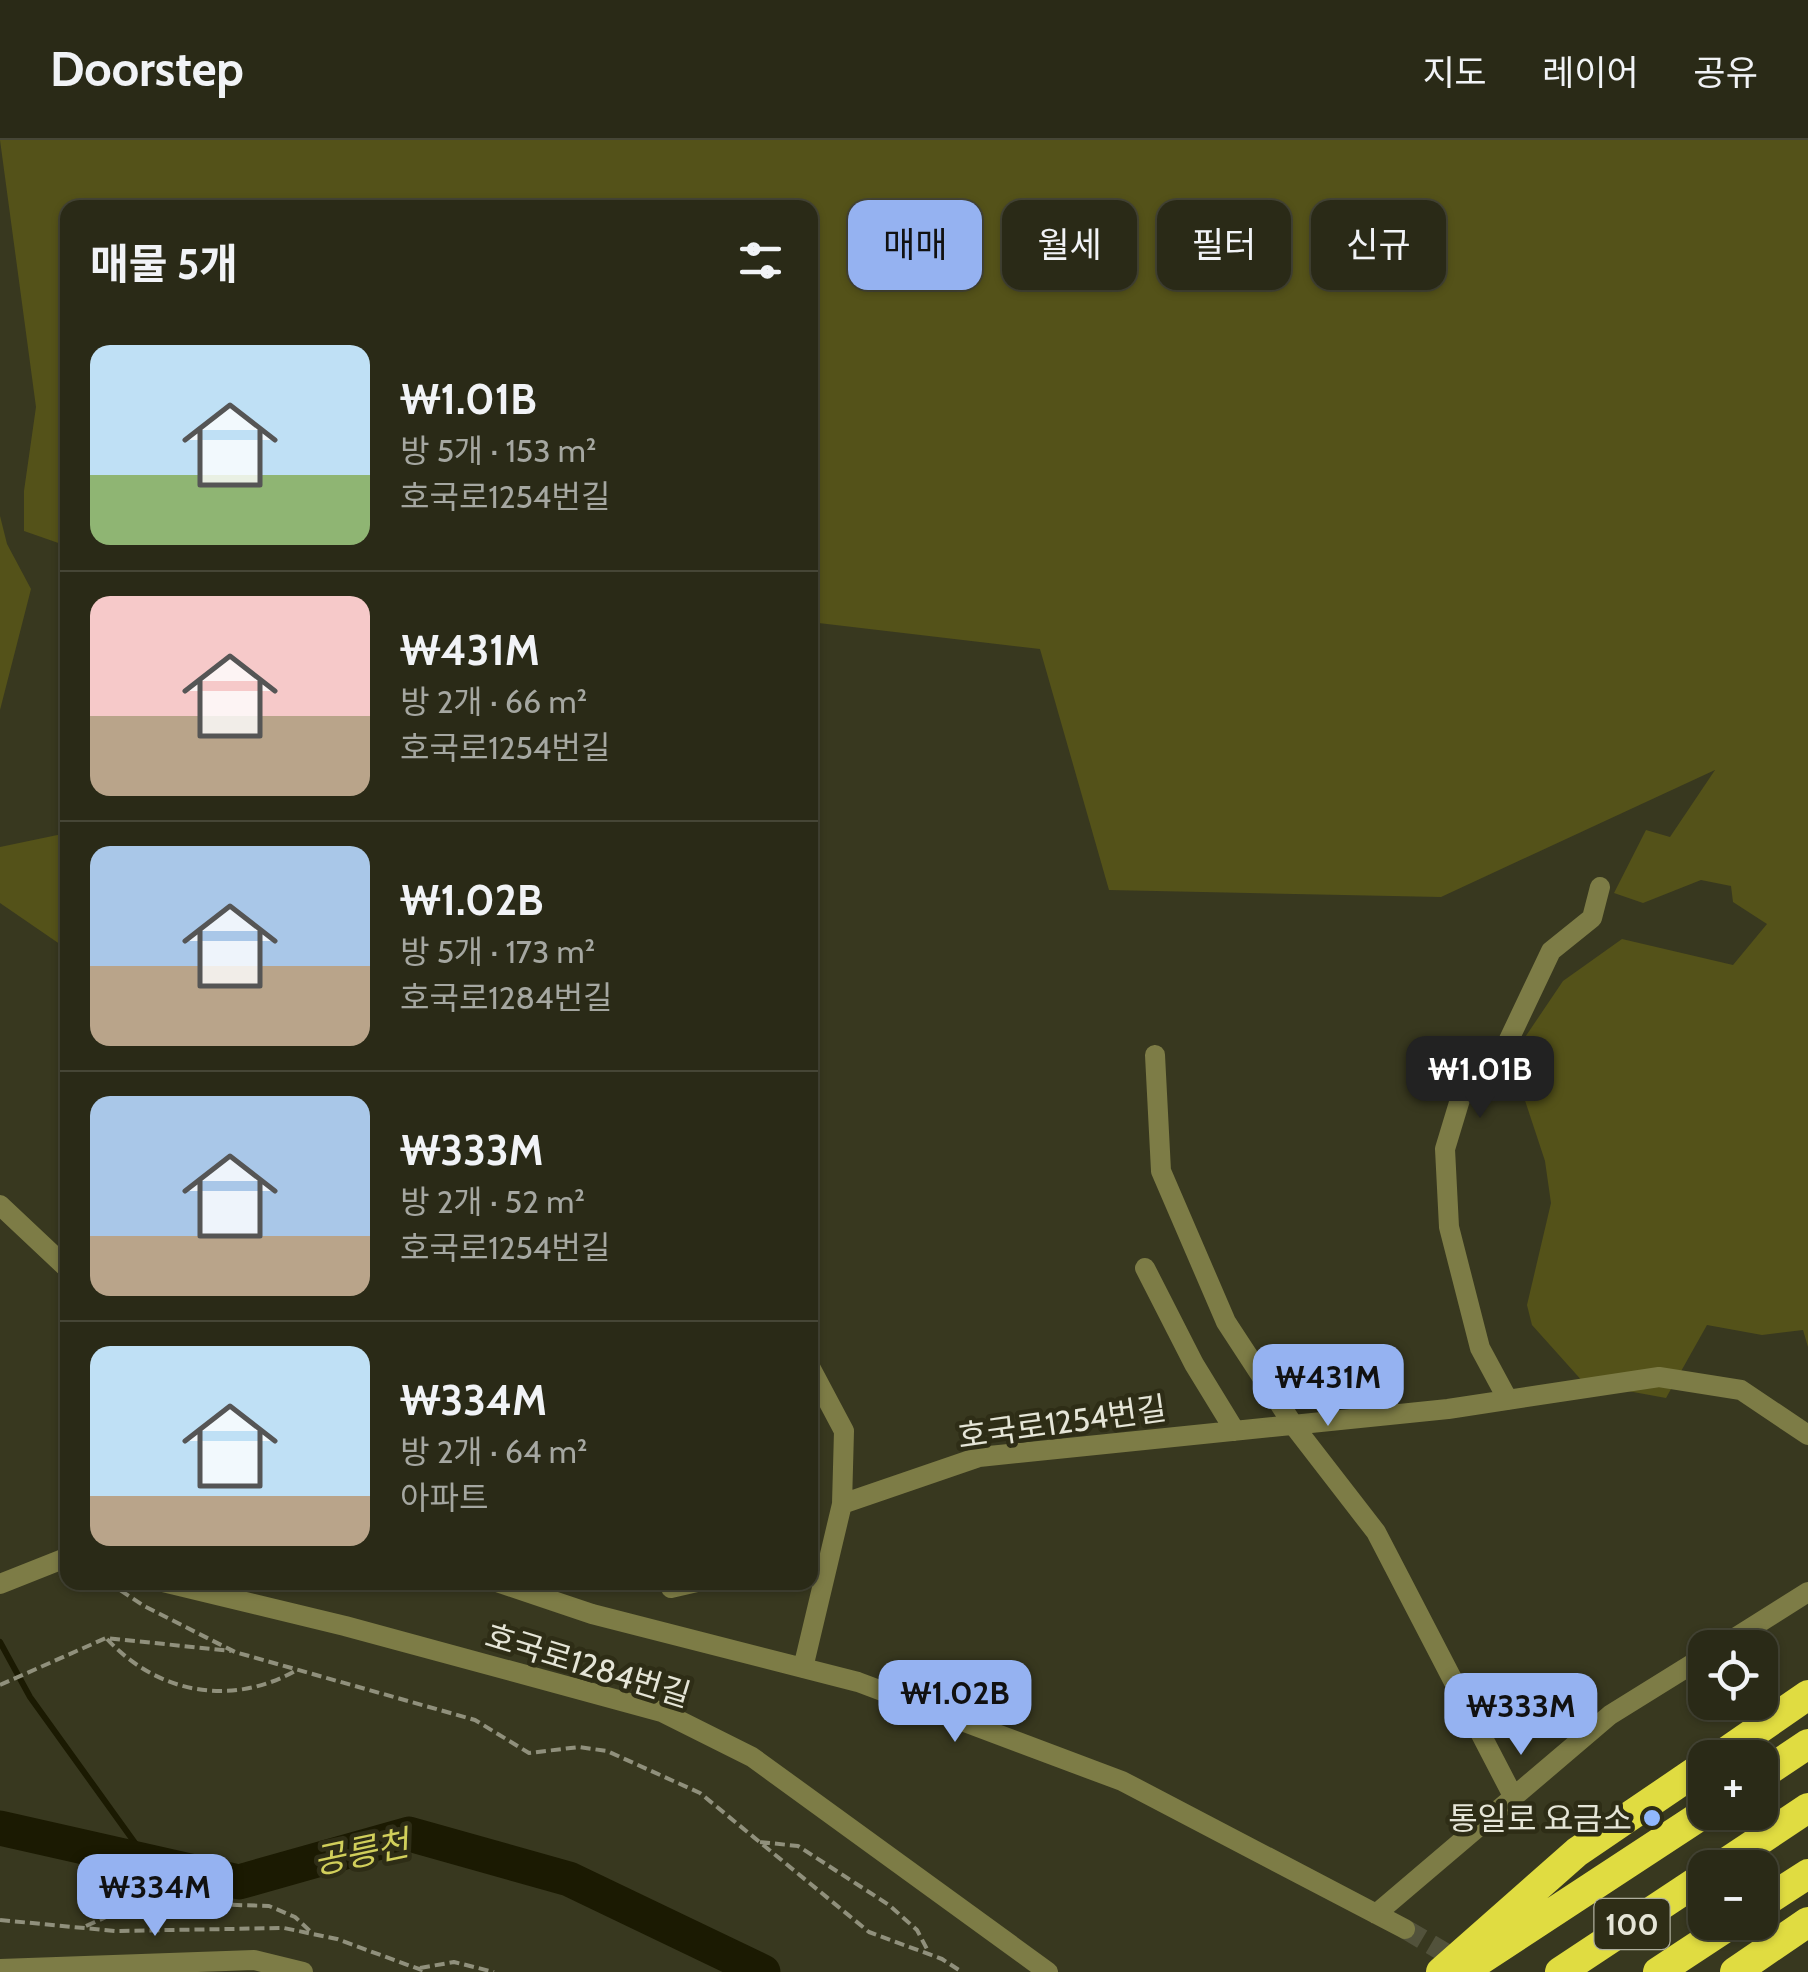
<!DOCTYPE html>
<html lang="ko">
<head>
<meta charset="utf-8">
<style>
	body { margin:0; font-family:Cabin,"Noto Sans KR",sans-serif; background:#323220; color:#f1f3f6; height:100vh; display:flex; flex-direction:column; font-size:38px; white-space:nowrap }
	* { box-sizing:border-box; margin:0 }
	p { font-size:32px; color:#a5a7a1 }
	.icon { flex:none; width:55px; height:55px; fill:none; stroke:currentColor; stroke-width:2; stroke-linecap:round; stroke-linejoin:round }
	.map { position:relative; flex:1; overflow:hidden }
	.sheet { position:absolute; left:60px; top:60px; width:758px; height:1390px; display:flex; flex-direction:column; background:#2a2a17; border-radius:20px; box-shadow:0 2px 8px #0004,0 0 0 2px #464636 }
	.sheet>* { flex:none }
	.hud { position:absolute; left:848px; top:60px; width:810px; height:90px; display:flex; gap:20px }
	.controls { position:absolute; left:1688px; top:1490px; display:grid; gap:20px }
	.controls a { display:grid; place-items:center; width:90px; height:90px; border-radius:20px; background:#2a2a17; box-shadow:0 2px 8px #0004,0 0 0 2px #464636; font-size:50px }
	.price { position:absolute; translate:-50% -85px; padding:0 22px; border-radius:20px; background:#95b2f1; color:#111; font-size:32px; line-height:65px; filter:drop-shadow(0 2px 5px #0008) }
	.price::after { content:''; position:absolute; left:50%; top:60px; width:30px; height:22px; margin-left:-15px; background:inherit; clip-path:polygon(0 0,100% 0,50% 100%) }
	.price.selected { background:#222; color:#fff }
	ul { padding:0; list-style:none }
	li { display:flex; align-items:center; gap:30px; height:250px; padding:0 30px }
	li+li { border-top:2px solid #464636 }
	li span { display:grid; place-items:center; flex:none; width:280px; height:200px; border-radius:20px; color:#555 }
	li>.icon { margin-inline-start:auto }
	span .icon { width:120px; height:120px; fill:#fffc; stroke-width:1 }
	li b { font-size:42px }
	h2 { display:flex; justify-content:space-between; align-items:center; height:120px; padding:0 30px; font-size:42px }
	.pill { padding:0 35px; border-radius:20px; background:#2a2a17; box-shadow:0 2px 8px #0004,0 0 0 2px #464636; font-size:35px; line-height:90px }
	.pill.selected { background:#95b2f1; color:#111 }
	header { display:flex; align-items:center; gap:60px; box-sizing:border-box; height:140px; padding:0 50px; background:#2a2a17; border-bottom:2px solid #464636 }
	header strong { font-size:48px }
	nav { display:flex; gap:55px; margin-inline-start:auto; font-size:35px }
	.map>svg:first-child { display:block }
	.green { fill:#545219 }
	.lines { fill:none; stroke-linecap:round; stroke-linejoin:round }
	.stream { stroke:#1b1a02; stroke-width:6 }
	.river { stroke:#1b1a02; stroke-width:35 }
	.minor-tunnel { stroke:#52523b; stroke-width:20; stroke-dasharray:20 10; stroke-linecap:butt }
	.path { stroke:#90907c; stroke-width:4; stroke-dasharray:10 5; stroke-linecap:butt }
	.minor { stroke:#7d7c46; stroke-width:20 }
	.tertiary { stroke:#7d7c46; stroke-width:20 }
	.motorway { stroke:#e0dc41; stroke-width:30 }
	.poi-dot { fill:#91b8fd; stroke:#2e2d16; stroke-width:4 }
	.labels { text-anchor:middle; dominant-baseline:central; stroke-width:9; stroke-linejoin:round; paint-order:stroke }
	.shield { fill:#2e2d16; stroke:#aeae9d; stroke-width:2.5 }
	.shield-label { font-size:30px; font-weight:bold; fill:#e5e5d7 }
	.street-label { font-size:32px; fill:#e5e5d7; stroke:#2e2d16 }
	.poi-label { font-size:32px; fill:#e5e5d7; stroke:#2e2d16; text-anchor:end }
	.water-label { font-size:35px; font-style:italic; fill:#d1cf5b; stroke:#2e2d16 }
</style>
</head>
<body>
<header>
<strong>Doorstep</strong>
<nav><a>지도</a><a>레이어</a><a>공유</a></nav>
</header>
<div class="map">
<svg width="1808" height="1832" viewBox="0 0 1808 1832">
	<rect width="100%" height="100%" fill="#38381f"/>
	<path class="green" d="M0,0H1808V1207L1803,1190L1762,1195L1707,1185L1666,1258L1584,1243L1532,1185L1527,1165L1551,1063L1545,1021L1511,918L1563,841L1622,799L1733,825L1767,784L1733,762L1731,746L1701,740L1643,763L1614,753L1646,690L1670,697L1715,630L1441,757L1109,750L1040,509L810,482V68H68L67,406L24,391V351L36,267Z
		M0,376L7,404L31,449L0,570Z
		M67,693H68L67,809L0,763V707Z"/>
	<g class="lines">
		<path class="stream" d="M0,1502L30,1557L148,1721"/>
		<path class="river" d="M0,1688L239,1742L409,1694L569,1739L763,1832"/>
		<path class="minor-tunnel" d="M1405,1789L1464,1824"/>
		<path class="path" d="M108,1442L144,1466L235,1512L475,1580L529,1613L579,1607L607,1611L700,1653L869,1792L942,1819L962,1832
			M107,1499C158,1554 232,1567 297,1530
			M0,1545L106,1498L231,1511
			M760,1702L798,1706L889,1765L917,1790L929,1813
			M0,1780L115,1791L284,1788L337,1799L427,1832
			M86,1786L124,1769L206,1764L269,1766L295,1777L310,1791
			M420,1828L454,1822L494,1832"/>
		<path class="minor" d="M1155,915L1161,1031L1226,1182L1294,1286L1376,1392L1513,1656
			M1145,1128L1194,1224L1235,1291
			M1508,1260L1480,1208L1449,1087L1445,1009L1468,933L1504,910L1551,811L1592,778L1600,747
			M842,1364L979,1317L1448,1269L1659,1237L1741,1250L1808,1295
			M163,1442L345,1486L662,1572L752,1617L1048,1832
			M497,1442L592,1474L858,1542L1122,1641L1405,1789
			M0,1444L68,1417
			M671,1448L697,1442
			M1719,1508L1808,1452
			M803,1528L842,1364L844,1291L810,1227
			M1376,1774L1610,1575L1705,1516
			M0,1829L254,1820L303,1832"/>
		<path class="tertiary" d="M0,1065L68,1129"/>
		<path class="motorway" d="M1717,1618L1808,1555
			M1760,1636L1808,1604
			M1718,1728L1808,1668
			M1760,1765L1808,1734
			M1441,1832L1577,1712L1705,1625
			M1462,1832L1706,1672
			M1560,1832L1705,1736
			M1658,1832L1734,1782
			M1735,1832L1808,1782"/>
	</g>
	<circle class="poi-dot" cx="1652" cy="1678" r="10"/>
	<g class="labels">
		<rect class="shield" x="1594.5" y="1759" width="75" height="50" rx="8"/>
		<g class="shield-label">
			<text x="1632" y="1784">100</text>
		</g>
		<g class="street-label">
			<text transform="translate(1062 1282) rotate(-8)">호국로1254번길</text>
			<text transform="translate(588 1525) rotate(17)">호국로1284번길</text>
		</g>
		<g class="poi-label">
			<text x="1632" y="1678">통일로 요금소</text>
		</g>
		<g class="water-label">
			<text transform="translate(361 1712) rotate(-12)">공릉천</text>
		</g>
	</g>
</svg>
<div class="controls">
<a><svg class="icon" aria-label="locate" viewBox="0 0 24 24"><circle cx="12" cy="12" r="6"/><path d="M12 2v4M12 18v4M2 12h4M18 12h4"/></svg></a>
<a>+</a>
<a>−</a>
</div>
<b class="price selected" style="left:1480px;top:981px">₩1.01B</b>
<b class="price" style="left:1328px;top:1289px">₩431M</b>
<b class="price" style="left:955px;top:1605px">₩1.02B</b>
<b class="price" style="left:1521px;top:1618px">₩333M</b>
<b class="price" style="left:155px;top:1799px">₩334M</b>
<div class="hud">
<a class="pill selected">매매</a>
<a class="pill">월세</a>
<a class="pill">필터</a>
<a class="pill">신규</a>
</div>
<section class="sheet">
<h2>매물 5개<svg class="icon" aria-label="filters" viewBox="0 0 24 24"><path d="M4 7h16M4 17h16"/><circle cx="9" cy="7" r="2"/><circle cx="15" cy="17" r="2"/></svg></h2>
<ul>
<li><span style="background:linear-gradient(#bfe0f5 65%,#8fb573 0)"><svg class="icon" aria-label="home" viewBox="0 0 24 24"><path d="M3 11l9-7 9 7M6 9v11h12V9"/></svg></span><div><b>₩1.01B</b><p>방 5개 · 153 m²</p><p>호국로1254번길</p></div></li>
<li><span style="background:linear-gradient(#f6c9c9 60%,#b9a48a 0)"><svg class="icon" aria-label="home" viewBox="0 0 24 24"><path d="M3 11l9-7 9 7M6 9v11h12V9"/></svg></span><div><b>₩431M</b><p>방 2개 · 66 m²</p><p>호국로1254번길</p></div></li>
<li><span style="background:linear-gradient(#a9c7e8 60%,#b9a48a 0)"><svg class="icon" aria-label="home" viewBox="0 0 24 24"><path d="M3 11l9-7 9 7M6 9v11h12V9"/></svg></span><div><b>₩1.02B</b><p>방 5개 · 173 m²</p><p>호국로1284번길</p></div></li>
<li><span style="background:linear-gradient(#a9c7e8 70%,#b9a48a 0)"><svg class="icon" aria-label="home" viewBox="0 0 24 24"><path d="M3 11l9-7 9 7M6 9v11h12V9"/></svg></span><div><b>₩333M</b><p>방 2개 · 52 m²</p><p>호국로1254번길</p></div></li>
<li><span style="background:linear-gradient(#bfe0f5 75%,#b9a48a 0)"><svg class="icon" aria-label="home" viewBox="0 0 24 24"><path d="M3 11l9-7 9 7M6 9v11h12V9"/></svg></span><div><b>₩334M</b><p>방 2개 · 64 m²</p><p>아파트</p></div></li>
</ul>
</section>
</div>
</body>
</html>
